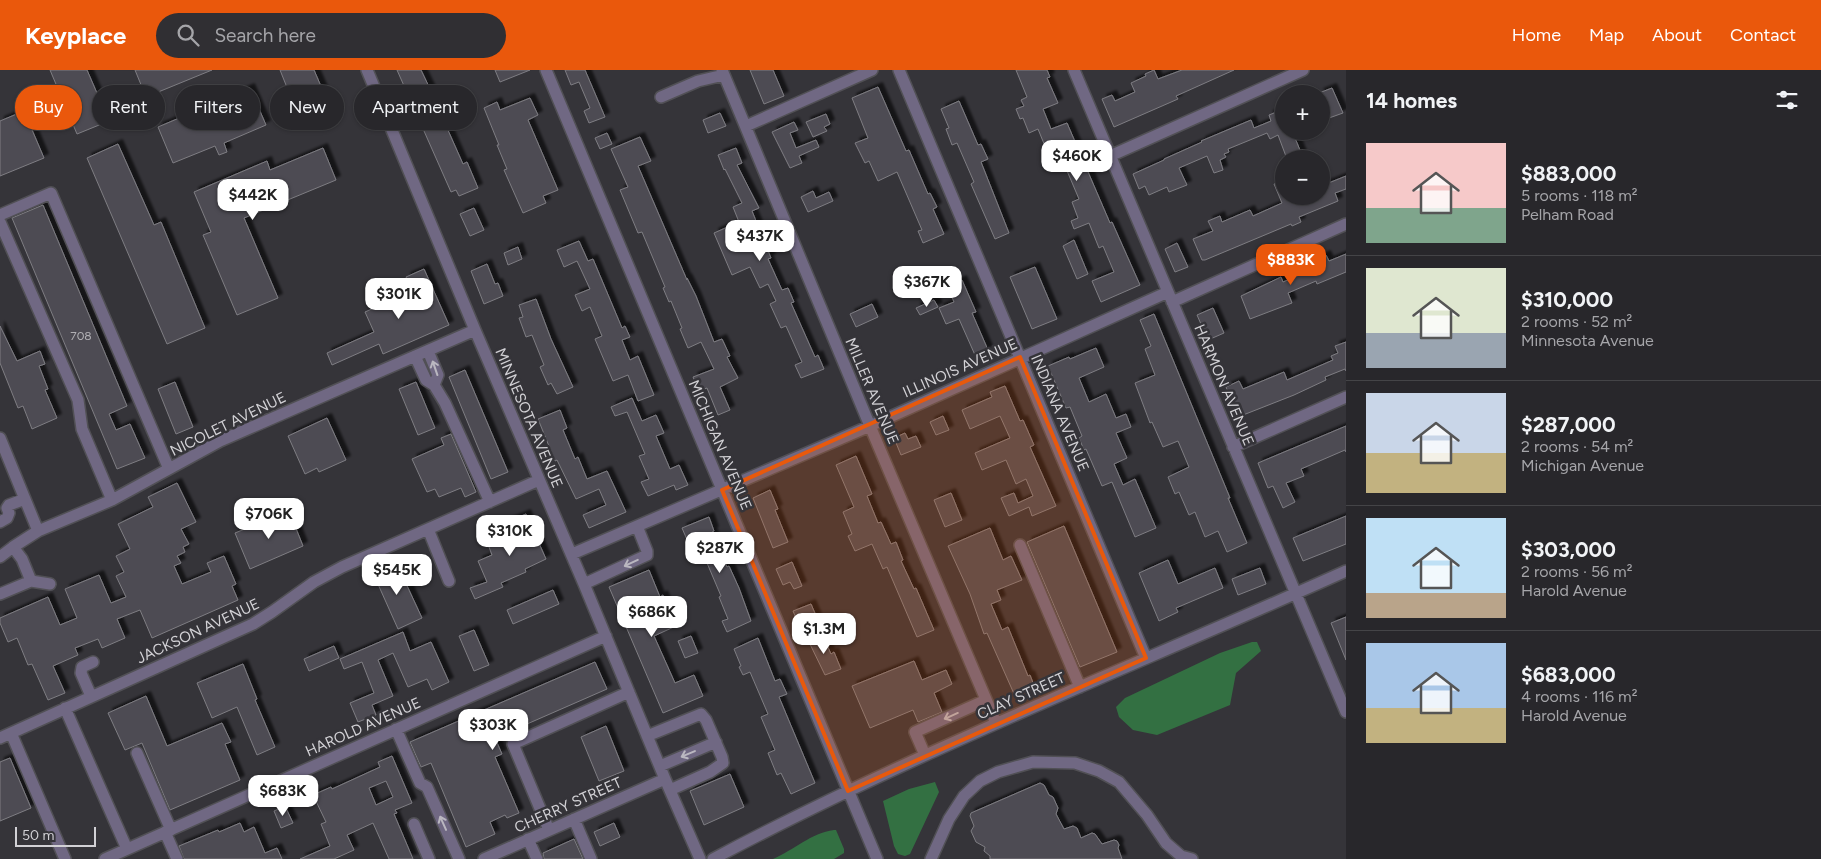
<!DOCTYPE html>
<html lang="en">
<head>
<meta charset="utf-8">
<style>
	body { margin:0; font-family:Figtree,sans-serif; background:#302f33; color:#f1f3f6; height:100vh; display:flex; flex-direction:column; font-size:19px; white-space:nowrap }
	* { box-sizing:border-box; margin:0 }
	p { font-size:16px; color:#a5a5a9 }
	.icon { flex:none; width:28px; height:28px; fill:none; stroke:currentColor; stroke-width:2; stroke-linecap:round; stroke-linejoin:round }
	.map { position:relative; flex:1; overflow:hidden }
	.details { display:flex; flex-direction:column; background:#28272b; width:475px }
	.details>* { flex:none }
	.banner { position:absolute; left:15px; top:15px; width:475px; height:45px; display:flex; gap:10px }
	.controls { position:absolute; left:1275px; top:15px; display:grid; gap:10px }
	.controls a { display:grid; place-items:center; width:55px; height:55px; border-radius:50%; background:#28272b; box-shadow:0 1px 4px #0004,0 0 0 1px #444447; font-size:25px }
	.scale { position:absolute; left:15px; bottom:12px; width:81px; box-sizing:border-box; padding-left:5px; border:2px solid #d2d1d5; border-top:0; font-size:14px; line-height:18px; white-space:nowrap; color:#d2d1d5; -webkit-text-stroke:4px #353439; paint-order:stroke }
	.price { position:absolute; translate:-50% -42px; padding:0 11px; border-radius:10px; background:#fff; color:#222; font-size:16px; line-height:32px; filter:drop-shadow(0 1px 2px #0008) }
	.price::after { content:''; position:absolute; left:50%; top:30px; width:15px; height:11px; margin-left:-8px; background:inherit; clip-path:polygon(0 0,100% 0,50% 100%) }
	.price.on { background:#ea580c; color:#fff }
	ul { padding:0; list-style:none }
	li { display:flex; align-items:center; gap:15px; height:125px; padding:0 20px }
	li+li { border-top:1px solid #444447 }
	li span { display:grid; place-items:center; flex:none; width:140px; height:100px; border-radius:0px; color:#555 }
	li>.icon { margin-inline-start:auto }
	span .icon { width:60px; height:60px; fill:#fffc; stroke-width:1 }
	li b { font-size:21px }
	h2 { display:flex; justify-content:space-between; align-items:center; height:60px; padding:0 20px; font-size:21px }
	.pill { padding:0 18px; border-radius:22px; background:#28272b; box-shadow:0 1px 4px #0004,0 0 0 1px #444447; font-size:18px; line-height:45px }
	.pill.on { background:#ea580c; color:#fff }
	header { display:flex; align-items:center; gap:30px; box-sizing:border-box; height:70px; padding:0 25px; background:#ea580c; color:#fff }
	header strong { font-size:24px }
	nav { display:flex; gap:28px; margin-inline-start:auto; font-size:18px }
	.search { width:350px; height:45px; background:#302f33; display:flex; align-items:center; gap:12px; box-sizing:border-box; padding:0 18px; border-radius:28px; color:#a5a5a9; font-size:19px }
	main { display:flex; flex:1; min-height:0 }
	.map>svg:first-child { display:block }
	.water { fill:#337042 }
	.building { fill:#4e4c52; stroke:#7e7d83; fill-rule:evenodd; filter:url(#shadow) }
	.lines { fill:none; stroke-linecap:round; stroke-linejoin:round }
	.minor-casing { stroke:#515055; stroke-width:14 }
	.minor { stroke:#706883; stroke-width:11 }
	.oneway { stroke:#bab7c0 }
	.marked { fill:#e8590c; fill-opacity:0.2; stroke:#e8590c; stroke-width:4; stroke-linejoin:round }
	.labels { text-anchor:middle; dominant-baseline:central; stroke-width:5; stroke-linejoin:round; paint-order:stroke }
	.number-label { font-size:12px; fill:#b1b0b4 }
	.street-label { font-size:15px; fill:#d2d1d5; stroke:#353439 }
</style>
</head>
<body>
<header>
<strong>Keyplace</strong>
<div class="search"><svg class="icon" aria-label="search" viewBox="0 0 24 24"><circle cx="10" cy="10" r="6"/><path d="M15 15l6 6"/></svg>Search here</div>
<nav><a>Home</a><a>Map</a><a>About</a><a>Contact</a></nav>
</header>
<main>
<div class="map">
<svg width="1346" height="789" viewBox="0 0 1346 789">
	<defs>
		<filter id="shadow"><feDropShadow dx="4.5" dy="-4.5" stdDeviation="1" flood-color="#0009"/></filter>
	</defs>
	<rect width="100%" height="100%" fill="#353439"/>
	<path class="water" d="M1252,572H1257L1261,581L1236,603L1230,635L1157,665L1133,660L1119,647L1116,637L1125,628L1220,583Z
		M935,712L939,722L910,784L905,786L898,784L894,776L883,731L909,719Z
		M834,760H836L844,779V783L834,789H773C794,780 811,763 834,760Z"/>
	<path class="building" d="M50,0H87L109,51L77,64Z
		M135,0H212L146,27Z
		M280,0H314L326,28L296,40Z
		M397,0H421L442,44L452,39L458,53L447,58L463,94L467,92L478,118L459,126L456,120L451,122Z
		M495,0H530L500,12Z
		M565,0H585L605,47L589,53L584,41L590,38L579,12L571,15Z
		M750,0H773L784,26L764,34Z
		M1016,0H1047L1050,7L1047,8L1058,33L1043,39L1051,59L1067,53L1110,153L1112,152L1140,215L1101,232L1092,211L1114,202L1103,176L1099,178L1089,153L1074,159L1071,151L1078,148L1072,132L1079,129L1059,82L1049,86L1038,59L1029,63L1023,48L1020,49L1016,39L1024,36L1021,30L1027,27Z
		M1154,0L1158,9L1182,0H1234L1176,26L1178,29L1114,57L1102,29L1112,25L1115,31L1135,22L1131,13L1146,6L1145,4Z
		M878,17L906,81L909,80L928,124L930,123L937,137L933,139L944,164L923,173L918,161L922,160L897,102L878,111L869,91L865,93L855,73L868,68L852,28Z
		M250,18L266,55L224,73L227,82L219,85L215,76L173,93L158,57Z
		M1332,18L1343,43L1329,48L1321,29V24L1319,23Z
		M530,28L538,45L528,50L558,120L543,126L546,133L523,143L504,100L507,99L497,75H499L484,38L497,32L500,40Z
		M959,31L978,75L981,74L988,89L981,92L1009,163L995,169L971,114L974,112L957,73L952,75L946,59L949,58L941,39Z
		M1284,39V61H1310L1295,68L1302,85L1294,89H1287L1278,65L1270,69L1267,63L1228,79L1229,82L1224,84L1226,87L1220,90L1223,100L1214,103L1207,86L1179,98L1187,115L1169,122L1167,117L1149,125L1145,116L1139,119L1133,104L1164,90V89L1202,72L1201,71L1251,50L1254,58L1271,51L1269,45Z
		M24,41L44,88L0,106V51Z
		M720,43L726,56L708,63L703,50Z
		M826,44L830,54L824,57L827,61L813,67L806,52Z
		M794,52L798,60L790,63L796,78L816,70L819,77L799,86L802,93L790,98L772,62Z
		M607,63L612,74L600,79L595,68Z
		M640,67L651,91L638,96L687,210V208L696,226L714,272L722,269L730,286L727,287L738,308L720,317L730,340L718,345L707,318L699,321L693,307L714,299L701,272L688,278L680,259L682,258L671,231L669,232L663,218L665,217L642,162L638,163L620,120L628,117L611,79Z
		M118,74L154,155L161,152L205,258L167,274L87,88Z
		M323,78L336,110L244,148L278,228L237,245L203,165L211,162L194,122L267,91L270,100Z
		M736,78L742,93L737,95L759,138L752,141L771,188L768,189L782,220L788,218L794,232L791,233L815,287L818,285L824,299L801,308L795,295L802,292L786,256L781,258L775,245L770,234L776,231L768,214L760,218L750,197L732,205L714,163L739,152L733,137L742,133L725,99L724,100L718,85Z
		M1346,106V119L1335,123L1338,131L1299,147L1301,152L1292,156L1291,154L1205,190H1202L1193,169L1213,161L1208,151L1220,146L1222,152L1250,140L1253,146L1282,133L1274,114L1284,110V126H1321V116Z
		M813,121L816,128L829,122L833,131L808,142L801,127Z
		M43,135L127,336L109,344L116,360L130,354L145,388L117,399L12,148Z
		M474,138L484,160L470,166L460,144Z
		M1074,170L1088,204L1077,209L1063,176Z
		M579,171L588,191L593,189L622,258L625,256L630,267L622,270L630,290L638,286L654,325L638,331L628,305L613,311L595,269L602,266L590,237L582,241L575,225L590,219L577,191L564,197L557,180Z
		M1177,173L1188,197L1175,202L1165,179Z
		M518,177L522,189L508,195L504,183Z
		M1346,184V202L1317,214L1316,211L1288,223L1292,233L1250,249L1241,226L1281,207L1283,212L1311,200L1308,193L1326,185L1329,191Z
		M487,194L495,214L498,213L503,226L484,234L471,201Z
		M1035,197L1057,249L1032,259L1010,207Z
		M424,199L449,255L383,284L379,274L332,295L327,283L374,262L365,242L412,221L406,207Z
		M962,210L976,242L972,243L988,280L975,285L959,249L946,254L939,238L954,232L948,217Z
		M536,229L551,269L573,317L557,324L551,313L548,315L540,297L544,295L532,265L526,267L519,248L523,247L519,235Z
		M934,230L938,237L920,245L916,238Z
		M872,234L878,247L856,257L850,244Z
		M1213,238L1224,263L1208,270L1197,245Z
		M1154,244L1230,428H1228L1247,473L1227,482L1218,461L1205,467L1195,442L1189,445L1179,422L1175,424L1168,407L1189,397L1178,371L1163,377L1152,352L1150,353L1135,313L1155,305L1145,279L1151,276L1140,250Z
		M0,256L17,291L40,281L45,294L39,296L48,319L45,320L57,348L32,359L23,336L18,338L0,293Z
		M1346,272V301L1345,299L1325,307L1326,310L1294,325L1238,347L1226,317L1239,311L1243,319L1284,302L1287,310L1333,290L1331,286L1338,283L1335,276Z
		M1096,278L1104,297L1079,308L1089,332L1106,324L1116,348L1126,344L1131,357L1116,363L1127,388L1114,394L1123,415L1135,409L1156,458L1135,467L1112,412L1102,416L1086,379L1084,380L1079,368L1082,366L1070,337L1066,338L1048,296L1069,287L1070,289Z
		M465,300L508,402L491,409L449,307Z
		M175,312L193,357L176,364L158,319Z
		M416,312L435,358L418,365L399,319Z
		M1005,316L1020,351L1023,350L1034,375L1030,377L1056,436L1032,446L1029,437L1009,446L1001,428L1014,423L1018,433L1033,426L1026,409L1016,414L1006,390L982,400L975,383L1010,368L1000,346L970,359L962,340L992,327L990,322Z
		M632,328L642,351L656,345L664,363L656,366L670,399L679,395L688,415L676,420L674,415L648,426L641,412L649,409L639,386L645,384L627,342L615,346L611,337Z
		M560,340L567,358L563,360L575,389L578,387L587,409L607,401L626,442L589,458L583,445L606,435L599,419L576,429L557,390L555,391L538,349Z
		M943,346L949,360L936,365L930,352Z
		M327,348L346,390L319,402L317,398L305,404L288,366Z
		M1346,356V382L1345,380L1301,399L1304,406L1286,413L1295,432L1283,438L1273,416L1268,418L1258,393Z
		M905,363L908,369L916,366L921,377L901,385L894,368Z
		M451,364L476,422L465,427L461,418L439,427L435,419L427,422L412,389L444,375L441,368Z
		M856,386L872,424L867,426L878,453L881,452L891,474L896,472L903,490L901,491L914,519L916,518L934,560L917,567L887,497L883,499L872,474L855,481L848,466L852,464L843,442L854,437L836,395Z
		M177,413L196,452L181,459L189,474L183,477L185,482L177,486L181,493L174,496L182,514L211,502L207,493L224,486L236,514L232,516L238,530L152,568L140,540L117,549L125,568L102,578L98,569L75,578L78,585L53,596L65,623L48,630L32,594L28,595L17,568L8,572L0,553V548L48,527L60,555L77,548L65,519L99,505L111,533L126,527L116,506L124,502L116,486L130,479L118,454L153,437L148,427Z
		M770,420L778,439L775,440L788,472L773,478L753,428Z
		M951,423L962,450L945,457L934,430Z
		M289,441L303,476L250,499L235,463Z
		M526,444L546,489L525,499L526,502L501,513L503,517L475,529L470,518L487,512L478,491L492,485L489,477L514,467L507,452Z
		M1346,446V474L1303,491L1293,468Z
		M709,447L714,461L712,462L727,497L729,496L739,518L751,551L727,562L722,551L728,549L719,527L721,526L707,493L696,469L688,472L682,458Z
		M1064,456L1117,582L1080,597L1027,472Z
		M990,458L1003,490L1011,486L1022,510L997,520L1001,530L991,534L1002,560L1008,557L1028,606L1030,605L1035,618L1015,626L987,563L984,564L970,524L948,476Z
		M1168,490L1178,514L1215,498L1223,518L1176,538L1178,542L1159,551L1139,503Z
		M396,492L422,548L398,559L373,503Z
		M792,492L802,516L794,519L790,512L783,515L776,499Z
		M1260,498L1266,514L1238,525L1232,509Z
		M649,500L660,527L663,525L676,556L654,566L675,613L694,605L703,626L663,643L609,517Z
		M553,520L559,534L513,554L507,540Z
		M811,534L817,548L799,555L793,541Z
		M1346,547V590L1331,553Z
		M474,560L489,595L474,601L459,566Z
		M403,562L410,581L431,572L449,612L432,620L427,609L408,617L393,583L378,590L393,626L372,635L376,645L358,652L350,633L374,623L362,592L344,599L340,589Z
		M822,564L831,584L834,582L841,599L825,605L808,570Z
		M691,566L698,583L685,588L678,571Z
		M758,568L775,611L780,609L787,624L779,627L815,713L791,724L781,703L777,705L768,683L775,680L761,647L768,644L750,602L743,605L739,597L741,596L734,579Z
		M334,576L339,588L309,601L304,589Z
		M914,591L922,610L946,600L952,614L934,623L942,642L918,652L913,640L870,658L852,616Z
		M595,592L607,619L495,668L502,684L495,687L519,743L507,748L505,745L490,752L495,764L466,777L431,693L421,697L410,672Z
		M243,594L257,629L255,630L275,677L257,685L237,637L212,648L197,613Z
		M146,626L167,676L222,653L231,672L225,674L240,710L170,740L142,673L125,680L108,643Z
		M606,656L624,701L599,711L581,667Z
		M392,686L412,733L395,740L397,743L394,744L413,789H389L373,753L347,765L354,780L334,789H300L330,776L321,754L326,752L313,725L331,717L332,719L380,697L378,692ZM386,711L393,727L376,735L369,718Z
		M10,688L31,738L0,751V692Z
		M730,704L744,737L704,755L690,721Z
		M1040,713L1044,715L1049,725L1053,727L1058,738L1056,744L1064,759L1073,756L1077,758L1081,768L1092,763L1095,764L1102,774L1114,770L1117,771L1119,775L1118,778L1122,789H990V786L984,781L985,777L976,772L971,761L974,756L970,746L971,743Z
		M285,736L293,753L281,758L274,741Z
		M240,753L244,762L254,757L265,783L277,778L282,789H184L179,776L218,760L219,762Z
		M614,753L620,767L600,776L594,762Z
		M574,769L583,789H544L543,783Z"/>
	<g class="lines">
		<defs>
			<path id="minor" d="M367,0L475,260L584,514L665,709L700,789
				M546,0L877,789
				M722,0L870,356L996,653
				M899,0L1146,588
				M1074,0L1346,642
				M661,27L698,11L724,5
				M746,56L872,0
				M1110,86L1303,0
				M0,145L51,123L169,399
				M0,152L78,330L82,359L112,430
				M1172,232L1346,154
				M428,281L438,305L434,315
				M415,286L426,310L434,315L445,333L490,432
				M0,368L38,461
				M1233,377L1346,327
				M0,452L7,448L9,443L7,438L9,435L25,429
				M428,459L449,511
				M1020,475L1080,617
				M572,484L870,356L1168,222
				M0,487L13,477L38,461L112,430L220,371L475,260
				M31,511L50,514
				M584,514L647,485V481L637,456
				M0,524L31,511L22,489L13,477
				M91,626L81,603L82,597L93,592
				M65,638L127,779
				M396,659L420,713L427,717L459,789
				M11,663L65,789
				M647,666L701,644L706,650L722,687L723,693L710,702L670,720
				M0,668L253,554L272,542L314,512L342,497L539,410
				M137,683L171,760
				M925,685L915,662L986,630
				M660,696L716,672
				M574,749L591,789
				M414,754L429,789
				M549,760L513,674L629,622
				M165,762L177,789
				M528,769L537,789
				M105,789L606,566
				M484,789L665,709
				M713,789C918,680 1135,596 1346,501
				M931,789L949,749L964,726L980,711L998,702L1033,692L1075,693L1099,701L1119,712L1147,745L1166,773L1181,786L1192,789"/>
		</defs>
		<use href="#minor" class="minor-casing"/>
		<use href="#minor" class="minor"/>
	</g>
	<defs><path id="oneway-shaft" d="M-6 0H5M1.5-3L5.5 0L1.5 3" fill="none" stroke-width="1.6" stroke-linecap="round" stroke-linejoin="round" transform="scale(1.25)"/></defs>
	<g class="oneway">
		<use href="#oneway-shaft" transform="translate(435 298) rotate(-109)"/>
		<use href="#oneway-shaft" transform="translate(631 493) rotate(155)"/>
		<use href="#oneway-shaft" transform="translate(951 646) rotate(156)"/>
		<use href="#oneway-shaft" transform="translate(688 684) rotate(157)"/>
		<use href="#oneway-shaft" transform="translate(443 753) rotate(-114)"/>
	</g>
	<path class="marked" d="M1020,287L1146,588L848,721L722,420Z"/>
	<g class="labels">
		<g class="number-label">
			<text x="81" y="266">708</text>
		</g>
		<g class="street-label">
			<text transform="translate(960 298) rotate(-24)">ILLINOIS AVENUE</text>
			<text transform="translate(1224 315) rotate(67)">HARMON AVENUE</text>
			<text transform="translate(872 321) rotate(67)">MILLER AVENUE</text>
			<text transform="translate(1060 343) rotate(67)">INDIANA AVENUE</text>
			<text transform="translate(529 348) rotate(67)">MINNESOTA AVENUE</text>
			<text transform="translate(228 354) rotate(-26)">NICOLET AVENUE</text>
			<text transform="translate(720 375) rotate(67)">MICHIGAN AVENUE</text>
			<text transform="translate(198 561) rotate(-25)">JACKSON AVENUE</text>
			<text transform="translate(1021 626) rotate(-24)">CLAY STREET</text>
			<text transform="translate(363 657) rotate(-24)">HAROLD AVENUE</text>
			<text transform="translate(568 735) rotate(-24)">CHERRY STREET</text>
		</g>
	</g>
</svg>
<div class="controls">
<a>+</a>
<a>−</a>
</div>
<div class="scale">50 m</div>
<b class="price" style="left:1077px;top:112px">$460K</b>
<b class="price" style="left:253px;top:151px">$442K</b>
<b class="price" style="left:760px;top:192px">$437K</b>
<b class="price on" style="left:1291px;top:216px">$883K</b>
<b class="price" style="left:927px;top:238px">$367K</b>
<b class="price" style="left:399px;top:250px">$301K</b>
<b class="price" style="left:269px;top:470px">$706K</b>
<b class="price" style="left:510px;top:487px">$310K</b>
<b class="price" style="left:720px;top:504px">$287K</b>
<b class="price" style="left:397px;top:526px">$545K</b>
<b class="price" style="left:652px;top:568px">$686K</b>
<b class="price" style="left:824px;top:585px">$1.3M</b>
<b class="price" style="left:493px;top:681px">$303K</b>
<b class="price" style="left:283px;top:747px">$683K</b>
<div class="banner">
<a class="pill on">Buy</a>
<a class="pill">Rent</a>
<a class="pill">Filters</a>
<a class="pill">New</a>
<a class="pill">Apartment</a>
</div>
</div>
<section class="details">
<h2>14 homes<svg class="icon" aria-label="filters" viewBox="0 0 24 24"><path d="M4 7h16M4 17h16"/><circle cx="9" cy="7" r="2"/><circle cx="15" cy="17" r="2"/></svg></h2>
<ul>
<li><span style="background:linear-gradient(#f6c9c9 65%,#7fa58c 0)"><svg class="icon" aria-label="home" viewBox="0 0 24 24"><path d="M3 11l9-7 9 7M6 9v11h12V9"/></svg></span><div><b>$883,000</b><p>5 rooms · 118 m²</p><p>Pelham Road</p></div></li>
<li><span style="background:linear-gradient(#dfe7d0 65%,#9aa5b1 0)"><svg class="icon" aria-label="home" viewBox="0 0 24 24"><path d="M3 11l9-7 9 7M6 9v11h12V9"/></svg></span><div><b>$310,000</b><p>2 rooms · 52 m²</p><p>Minnesota Avenue</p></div></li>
<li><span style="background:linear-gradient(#c9d6e8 60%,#c2b280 0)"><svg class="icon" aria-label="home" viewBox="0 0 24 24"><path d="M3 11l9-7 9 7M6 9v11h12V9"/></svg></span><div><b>$287,000</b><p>2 rooms · 54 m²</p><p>Michigan Avenue</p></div></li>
<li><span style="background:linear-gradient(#bfe0f5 75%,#b9a48a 0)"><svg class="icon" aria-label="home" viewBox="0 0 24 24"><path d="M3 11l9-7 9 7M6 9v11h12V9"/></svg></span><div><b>$303,000</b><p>2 rooms · 56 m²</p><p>Harold Avenue</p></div></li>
<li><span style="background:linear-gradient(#a9c7e8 65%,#c2b280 0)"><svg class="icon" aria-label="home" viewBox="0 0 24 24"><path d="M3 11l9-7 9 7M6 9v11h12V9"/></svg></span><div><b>$683,000</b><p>4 rooms · 116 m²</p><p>Harold Avenue</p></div></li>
</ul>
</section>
</main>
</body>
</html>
